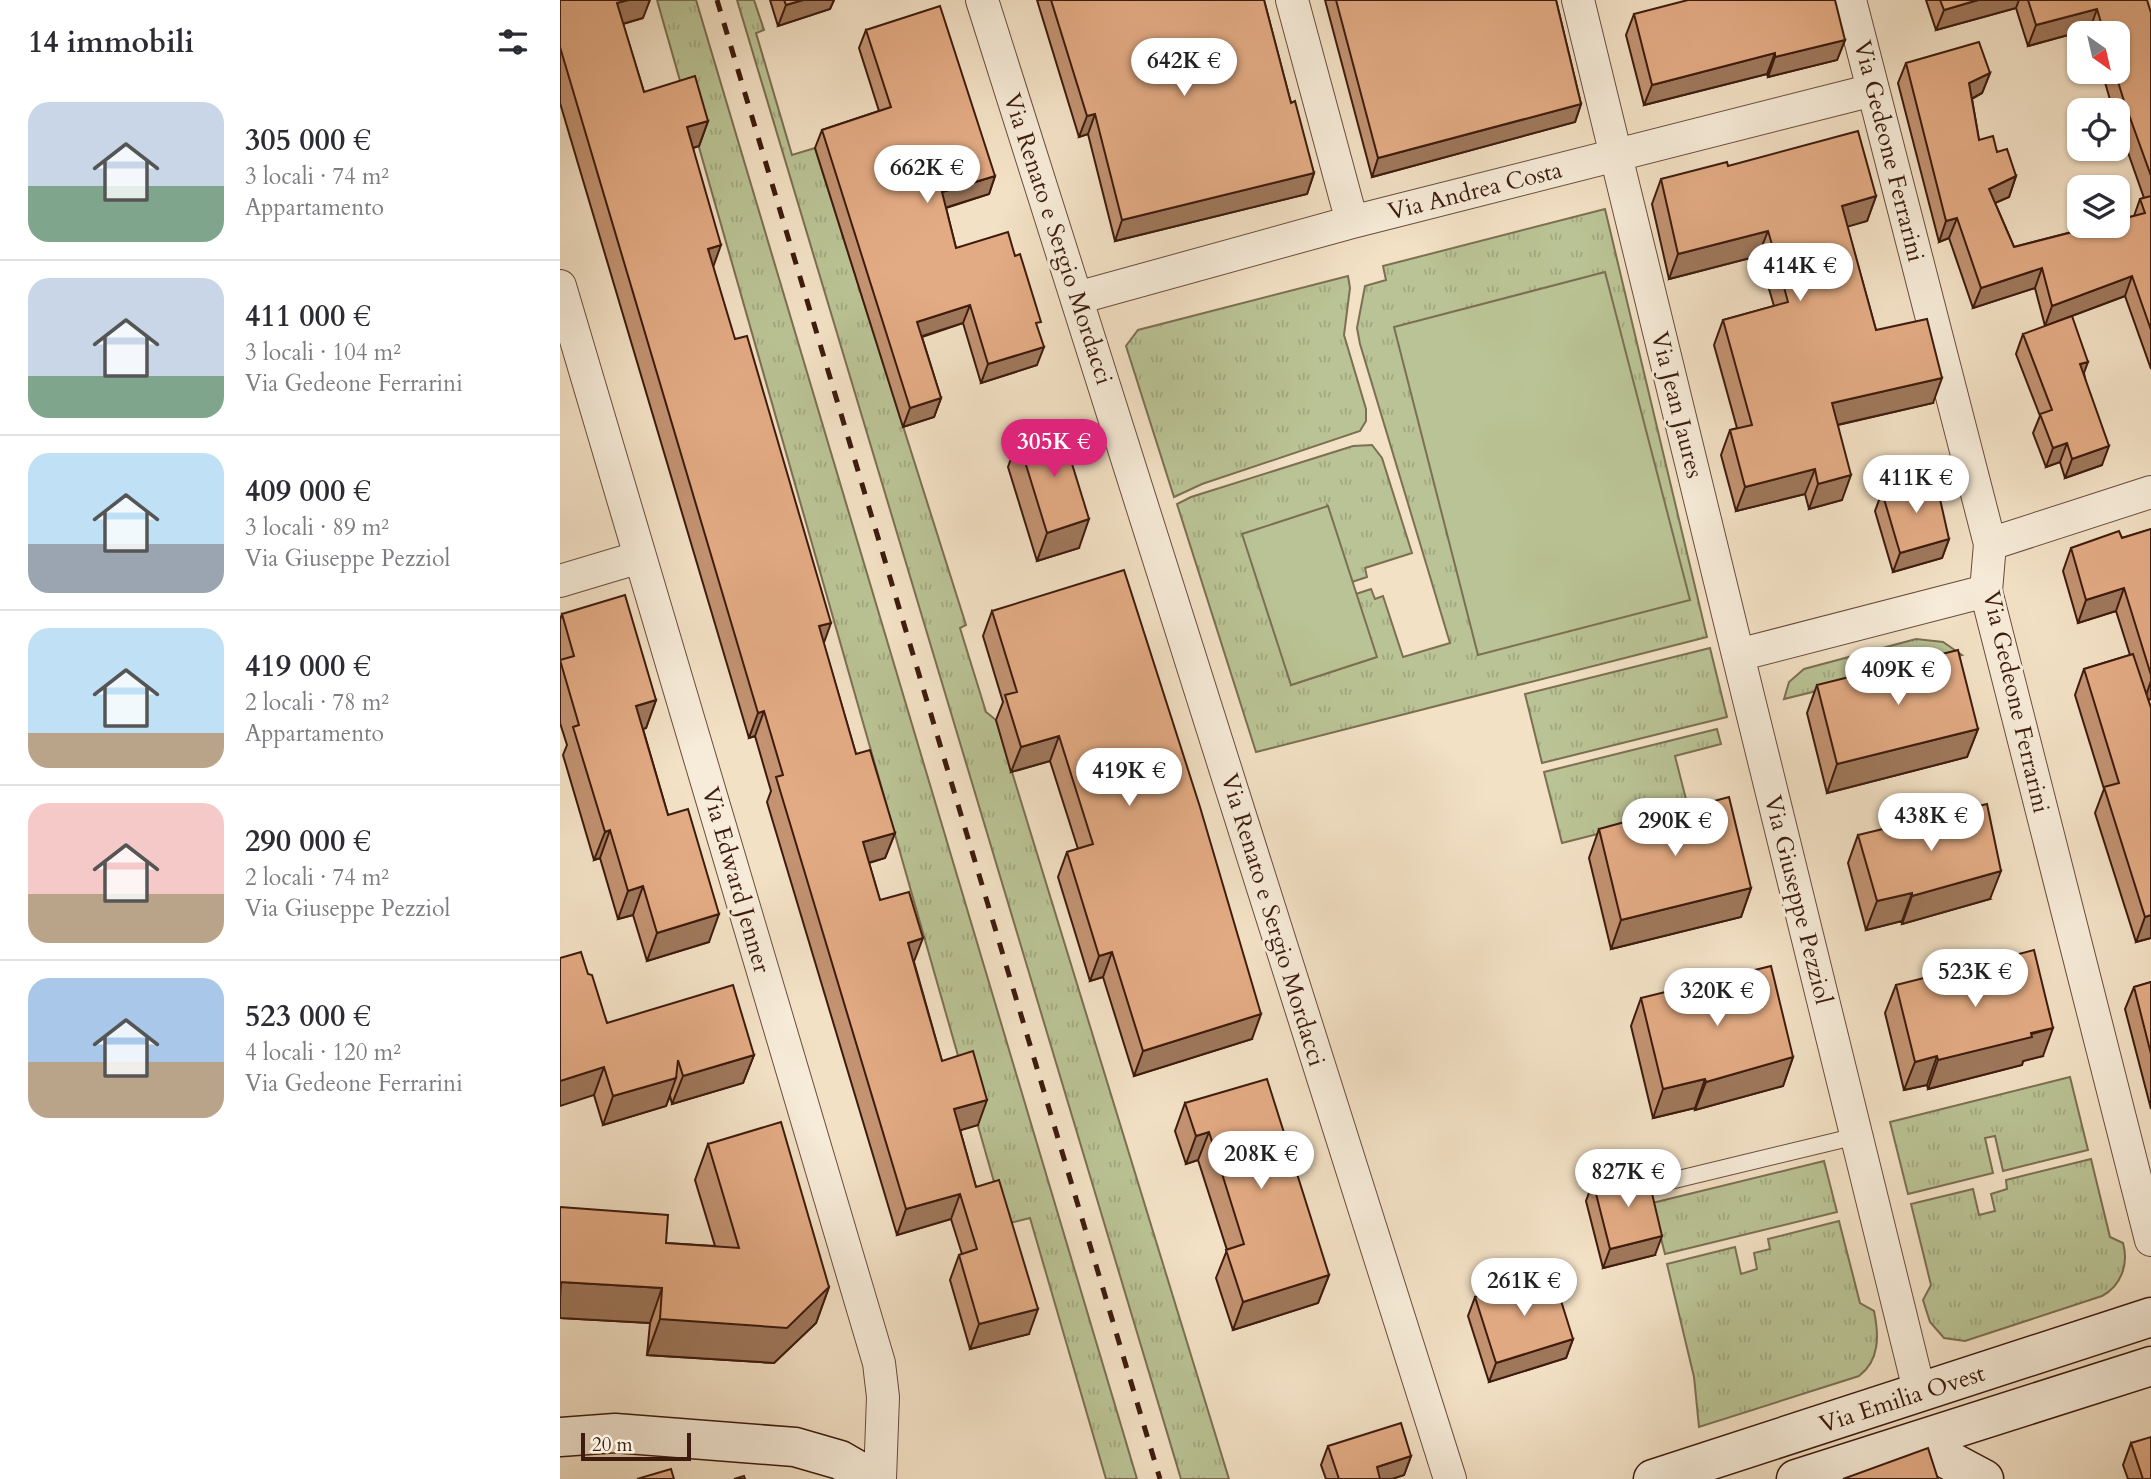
<!DOCTYPE html>
<html lang="it">
<head>
<meta charset="utf-8">
<style>
	body { margin:0; font-family:Cardo,serif; background:#f7f7f7; color:#2b2b33; height:100vh; display:flex; flex-direction:column; font-size:26px; white-space:nowrap }
	* { box-sizing:border-box; margin:0 }
	p { font-size:23px; color:#7c7c81 }
	.icon { flex:none; width:38px; height:38px; fill:none; stroke:currentColor; stroke-width:2; stroke-linecap:round; stroke-linejoin:round }
	.map { position:relative; flex:1; overflow:hidden }
	.panel { display:flex; flex-direction:column; background:#fff; width:560px }
	.panel>* { flex:none }
	.needle { width:46px; rotate:146deg }
	.fabs { position:absolute; left:1507px; top:21px; display:grid; gap:14px }
	.fabs a { display:grid; place-items:center; width:63px; height:63px; border-radius:14px; background:#fff; box-shadow:0 2px 5px #0004; font-size:35px }
	.scale { position:absolute; left:21px; bottom:18px; width:110px; box-sizing:border-box; padding-left:7px; border:4px solid #3d1b0e; border-top:0; font-size:19px; line-height:24px; white-space:nowrap; color:#3d1b0e; -webkit-text-stroke:5px #f7ecd9; paint-order:stroke }
	.price { position:absolute; translate:-50% -60px; padding:0 16px; border-radius:24px; background:#fff; color:#222; font-size:23px; line-height:46px; filter:drop-shadow(0 2px 4px #0008) }
	.price::after { content:''; position:absolute; left:50%; top:42px; width:21px; height:16px; margin-left:-10px; background:inherit; clip-path:polygon(0 0,100% 0,50% 100%) }
	.price.on { background:#db2777; color:#fff }
	ul { padding:0; list-style:none }
	li { display:flex; align-items:center; gap:21px; height:175px; padding:0 28px }
	li+li { border-top:2px solid #e1e1e2 }
	li span { display:grid; place-items:center; flex:none; width:196px; height:140px; border-radius:21px; color:#555 }
	li>.icon { margin-inline-start:auto }
	span .icon { width:84px; height:84px; fill:#fffc; stroke-width:1 }
	li b { font-size:30px }
	h2 { display:flex; justify-content:space-between; align-items:center; height:84px; padding:0 28px; font-size:30px }
	main { display:flex; flex:1; min-height:0 }
	.map>svg:first-child { display:block }
	.grass { fill:url(#grass-tufts); stroke:#7c6f52; stroke-width:2 }
	.pitch { fill:#bac395; stroke:#7c6f52; stroke-width:2 }
	.lines { fill:none; stroke-linecap:round; stroke-linejoin:round }
	.service-casing { stroke:#6a4c3c; stroke-width:18 }
	.minor-casing { stroke:#6a4c3c; stroke-width:34 }
	.secondary-casing { stroke:#3d1b0e; stroke-width:41 }
	.service { stroke:#f7ecd9; stroke-width:16 }
	.minor { stroke:#f7ecd9; stroke-width:32 }
	.secondary { stroke:#f7ecd9; stroke-width:38 }
	.rail { stroke:#3d1b0e; stroke-width:5; stroke-dasharray:12 12; stroke-linecap:butt }
	.wall { fill:#c39372; stroke:#3d1b0e; stroke-width:2 }
	.shaded-wall { fill:#9f785c; stroke:#3d1b0e; stroke-width:2 }
	.building { fill:#e3ab84; stroke:#3d1b0e; stroke-width:2 }
	.labels { text-anchor:middle; dominant-baseline:central; stroke-width:6; stroke-linejoin:round; paint-order:stroke }
	.street-label { font-size:24px; fill:#3d1b0e; stroke:#f7ecd9 }
</style>
</head>
<body>
<main>
<section class="panel">
<h2>14 immobili<svg class="icon" aria-label="filters" viewBox="0 0 24 24"><path d="M4 7h16M4 17h16"/><circle cx="9" cy="7" r="2"/><circle cx="15" cy="17" r="2"/></svg></h2>
<ul>
<li><span style="background:linear-gradient(#c9d6e8 60%,#7fa58c 0)"><svg class="icon" aria-label="home" viewBox="0 0 24 24"><path d="M3 11l9-7 9 7M6 9v11h12V9"/></svg></span><div><b>305 000 €</b><p>3 locali · 74 m²</p><p>Appartamento</p></div></li>
<li><span style="background:linear-gradient(#c9d6e8 70%,#7fa58c 0)"><svg class="icon" aria-label="home" viewBox="0 0 24 24"><path d="M3 11l9-7 9 7M6 9v11h12V9"/></svg></span><div><b>411 000 €</b><p>3 locali · 104 m²</p><p>Via Gedeone Ferrarini</p></div></li>
<li><span style="background:linear-gradient(#bfe0f5 65%,#9aa5b1 0)"><svg class="icon" aria-label="home" viewBox="0 0 24 24"><path d="M3 11l9-7 9 7M6 9v11h12V9"/></svg></span><div><b>409 000 €</b><p>3 locali · 89 m²</p><p>Via Giuseppe Pezziol</p></div></li>
<li><span style="background:linear-gradient(#bfe0f5 75%,#b9a48a 0)"><svg class="icon" aria-label="home" viewBox="0 0 24 24"><path d="M3 11l9-7 9 7M6 9v11h12V9"/></svg></span><div><b>419 000 €</b><p>2 locali · 78 m²</p><p>Appartamento</p></div></li>
<li><span style="background:linear-gradient(#f6c9c9 65%,#b9a48a 0)"><svg class="icon" aria-label="home" viewBox="0 0 24 24"><path d="M3 11l9-7 9 7M6 9v11h12V9"/></svg></span><div><b>290 000 €</b><p>2 locali · 74 m²</p><p>Via Giuseppe Pezziol</p></div></li>
<li><span style="background:linear-gradient(#a9c7e8 60%,#b9a48a 0)"><svg class="icon" aria-label="home" viewBox="0 0 24 24"><path d="M3 11l9-7 9 7M6 9v11h12V9"/></svg></span><div><b>523 000 €</b><p>4 locali · 120 m²</p><p>Via Gedeone Ferrarini</p></div></li>
</ul>
</section>
<div class="map">
<svg width="1591" height="1479" viewBox="0 0 1591 1479">
	<defs>
		<pattern id="grass-tufts" width="24" height="20" patternUnits="userSpaceOnUse" patternTransform="scale(1.75)"><rect width="24" height="20" fill="#bac395"/><path d="M3 7l-1-3M5 7V3M7 7l1-3M15 17l-1-3M17 17v-4M19 17l1-3" fill="none" stroke="#a1a77f"/></pattern>
	</defs>
	<rect width="100%" height="100%" fill="#f3e1c5"/>
	<filter id="stains"><feTurbulence type="fractalNoise" baseFrequency=".00286" numOctaves="4"/><feColorMatrix values="0 0 0 0 .2 0 0 0 0 .09 0 0 0 0 .02 0 0 0 .5 -.17"/></filter>
	<radialGradient id="worn" r=".72"><stop offset=".6" stop-color="#630" stop-opacity="0"/><stop offset="1" stop-color="#630" stop-opacity=".3"/></radialGradient>
	<path class="grass" d="M97,0H136L577,1479H546L470,1218L446,1224Z
		M177,0H194L204,30L196,33L232,155L255,148L406,625L400,628L426,712L436,720L669,1479H621Z
		M1045,209L1147,637L696,752L617,504L631,497L793,446L812,445L822,458L852,553L805,568L807,577L792,582L767,506L731,685L816,657L796,594L811,589L815,599L823,596L843,657L890,643L800,344L797,328L805,286L826,280L823,266Z
		M788,276L790,288L784,335L806,409V421L800,431L642,484L614,497L566,346L578,330Z
		M1356,639L1383,642L1402,655L1224,699L1229,682L1244,669Z
		M1150,648L1167,717L982,763L965,694Z
		M1157,729L1161,744L1115,756L1129,811L1002,843L984,772Z
		M1510,1077L1528,1150L1443,1171L1435,1136L1425,1138L1433,1173L1348,1194L1330,1122Z
		M1531,1159L1550,1237L1563,1243C1569,1264 1561,1286 1542,1296L1405,1341L1384,1338L1370,1322L1363,1300L1371,1285L1351,1204L1413,1189L1419,1215L1435,1211L1431,1194L1447,1189L1446,1180Z
		M1264,1161L1277,1212L1105,1254L1092,1203Z
		M1279,1221L1300,1303L1314,1311C1319,1335 1320,1360 1299,1376L1139,1427L1134,1377L1107,1264L1175,1247L1181,1274L1197,1269L1194,1253L1210,1249L1208,1239Z"/>
	<path class="pitch" d="M1045,272L1130,600L918,655L834,327Z
		M768,506L817,657L731,685L682,534Z"/>
	<g class="lines">
		<defs>
			<path id="service" d="M1102,1183L1297,1136"/>
			<path id="minor" d="M422,0L890,1479
				M732,0L792,222
				M1018,0L1178,655
				M1290,0L1430,544L1426,591L1591,1240
				M0,286L319,1363L323,1397L320,1479
				M517,298L792,222L1313,90
				M1430,544L1591,492
				M0,581L80,557
				M1360,1394L1178,655L1426,591"/>
			<path id="secondary" d="M0,1437L55,1433L235,1447L280,1460L313,1479
				M1336,1452L1379,1455L1424,1479
				M1093,1479L1591,1317
				M1236,1479L1591,1366"/>
		</defs>
		<use href="#service" class="service-casing"/>
		<use href="#minor" class="minor-casing"/>
		<use href="#secondary" class="secondary-casing"/>
		<use href="#service" class="service"/>
		<use href="#minor" class="minor"/>
		<use href="#secondary" class="secondary"/>
		<path class="rail" d="M157,0L600,1479"/>
	</g>
	<path class="wall" d="M0,0L83,18L63,24L84,92L148,121L139,146L133,148L153,267L296,754L335,833L325,858L309,863L320,900L354,962L382,1061L418,1125L400,1130L416,1187L469,1334L410,1349L390,1280L399,1255L402,1254L391,1219L337,1235L207,802L211,791L195,736L189,738L0,103Z
		M210,0H274L270,9L218,26Z
		M477,0H704L731,103L754,173L747,194L555,241L528,134L519,137Z
		M765,0H996L1021,104L1015,122L812,177Z
		M1366,0H1583L1591,13V369L1565,296L1485,326L1475,288L1413,308L1389,238L1379,242L1338,83L1346,63L1430,73L1422,93L1412,99L1419,140L1437,152L1456,176L1449,197L1435,203L1454,247L1574,216L1580,199L1584,198L1558,124V110H1553L1542,72H1558V33H1531L1530,29L1468,46L1456,8L1376,30Z
		M1074,14L1285,40L1277,60L1208,77L1207,74L1084,105L1066,35Z
		M306,30L435,176L429,194L386,208L396,248L478,330L477,365L421,383L403,323L362,337L381,398L374,417L343,427L255,148L262,130L319,111L299,48Z
		M1168,166L1316,196L1307,221L1287,226L1316,330L1373,403L1278,425L1282,500L1249,509L1245,494L1176,511L1161,455L1170,430L1177,428L1154,345L1163,320L1214,306L1209,289L1198,256L1109,279L1092,204L1101,179Z
		M1463,334L1524,373L1542,465L1505,478L1500,462L1486,467L1473,433L1480,416L1456,354Z
		M458,439L519,548L477,561L448,467Z
		M1322,492L1389,539L1382,558L1333,572L1315,511Z
		M1591,529V699L1588,700L1591,708V938L1576,942L1535,813L1544,789L1515,695L1524,669L1570,655L1556,611L1518,623L1503,571L1511,548L1562,538Z
		M432,611L692,1039L574,1076L543,977L530,981L498,877L507,852L518,849L490,761L451,772L436,720L443,702L423,636Z
		M2,614L96,700L86,728L83,729L108,815L149,942L87,961L73,915L58,919L40,858L34,860L3,755L7,745L0,723V620Z
		M1257,685L1418,729L1407,757L1267,793L1247,713Z
		M1039,829L1191,888L1181,917L1051,949L1029,858Z
		M1298,835L1430,899L1342,924V921L1306,930L1288,863Z
		M1436,960L1483,1056L1463,1061L1462,1065L1368,1089L1367,1085L1344,1090L1325,1013L1336,985L1374,982L1433,968Z
		M28,974L47,1023L194,1055L183,1083L112,1104L110,1096L106,1106L43,1125L34,1095Z
		M1591,982V1109L1565,1009L1574,987Z
		M1081,998L1233,1057L1223,1086L1135,1110V1108L1093,1118L1071,1026Z
		M625,1103L769,1275L758,1303L673,1330L656,1278L667,1250L638,1160L626,1164L615,1131Z
		M148,1144L269,1287L256,1323L214,1363L87,1355L90,1323L0,1318V1207L106,1243L155,1246L135,1180Z
		M1033,1182L1095,1255L1043,1268L1026,1201Z
		M915,1297L1013,1339L1006,1358L929,1382L908,1316Z
		M1571,1443L1591,1479H1568L1563,1465Z
		M768,1446L851,1456L844,1475L832,1479H766L761,1465Z"/>
	<path class="shaded-wall" d="M68,0H90L83,18L48,28L57,3Z
		M243,0H274L270,9L218,26L226,5Z
		M1418,0H1459L1456,8L1376,30L1384,10Z
		M1537,9L1530,29L1468,46L1476,25Z
		M1285,40L1277,60L1208,77L1215,57Z
		M1215,53L1207,74L1084,105L1092,85Z
		M1430,73L1422,93L1402,104L1409,83Z
		M1021,104L1015,122L812,177L818,158Z
		M535,114L528,134L519,137L527,116Z
		M148,121L139,146L117,153L127,127Z
		M754,173L747,194L555,241L562,220Z
		M435,176L429,194L375,211L382,192Z
		M1456,176L1449,197L1421,209L1429,189Z
		M1316,196L1307,221L1273,231L1282,206Z
		M1397,218L1389,238L1379,242L1386,221Z
		M1208,231L1198,256L1109,279L1118,254Z
		M161,245L152,270L148,249Z
		M1482,268L1475,288L1413,308L1421,288Z
		M1572,276L1565,296L1485,326L1492,306Z
		M410,305L403,323L350,340L357,322Z
		M484,347L477,365L421,383L428,364Z
		M1528,362L1521,381L1520,364Z
		M1382,378L1373,403L1263,428L1272,403Z
		M381,398L374,417L343,427L350,408Z
		M1507,443L1500,462L1486,467L1493,448Z
		M1549,446L1542,465L1505,478L1512,459Z
		M1255,469L1245,494L1176,511L1185,487Z
		M1291,475L1282,500L1249,509L1258,484Z
		M529,519L519,548L477,561L487,533Z
		M1389,539L1382,558L1333,572L1340,553Z
		M1564,588L1556,611L1518,623L1526,600Z
		M271,623L262,648L259,626Z
		M1591,681V699L1584,701Z
		M96,700L86,728L65,735L76,706Z
		M204,711L195,736L189,738L198,713Z
		M1418,729L1407,757L1267,793L1277,764Z
		M499,736L490,761L451,772L461,747Z
		M50,830L40,858L34,860L45,832Z
		M335,833L325,858L294,867L303,842Z
		M1441,871L1430,899L1342,924L1352,896Z
		M83,886L73,915L58,919L68,891Z
		M1191,888L1181,917L1051,949L1061,920Z
		M1352,893L1342,921L1306,930L1317,901Z
		M159,914L149,942L87,961L97,933Z
		M1591,915V938L1576,942L1585,917Z
		M363,938L353,964L348,943Z
		M552,952L543,977L530,981L539,956Z
		M701,1014L692,1039L574,1076L583,1051Z
		M1493,1028L1483,1056L1463,1061L1462,1065L1368,1089L1378,1060Z
		M194,1055L183,1083L112,1104L123,1076Z
		M1377,1056L1367,1085L1344,1090L1355,1062Z
		M1233,1057L1223,1086L1135,1110L1146,1082Z
		M44,1067L34,1095L0,1106V1081Z
		M116,1078L106,1106L43,1125L53,1096Z
		M1145,1079L1135,1108L1093,1118L1103,1089Z
		M427,1100L418,1125L385,1135L394,1109Z
		M649,1132L638,1160L626,1164L636,1136Z
		M400,1194L391,1219L337,1235L346,1209Z
		M1102,1236L1095,1255L1043,1268L1050,1249Z
		M769,1275L758,1303L673,1330L683,1302Z
		M1,1282L102,1288L90,1323L0,1318V1285Z
		M269,1287L256,1323L214,1363L87,1355L100,1319Z
		M478,1309L469,1334L410,1349L419,1324Z
		M1013,1339L1006,1358L929,1382L936,1363Z
		M851,1456L844,1475L832,1479H812L817,1467Z"/>
	<path class="building" d="M0,0H68L57,3L84,92L135,76L148,121L127,127L161,245L148,249L175,339L187,336L271,623L259,626L296,754L310,750L335,833L303,842L320,900L349,892L363,938L348,943L382,1061L413,1051L427,1100L394,1109L416,1187L439,1180L478,1309L419,1324L399,1255L417,1249L400,1194L346,1209L216,777L223,775L204,711L198,713L0,47Z
		M224,0H243L226,5Z
		M491,0H704L731,103L735,101L754,173L562,220L535,114L527,116Z
		M776,0H996L1021,104L818,158Z
		M1128,0H1275L1285,40L1215,57V53L1092,85L1074,14Z
		M1380,0H1418L1384,10Z
		M1468,0H1587L1591,13V176L1564,101L1555,72H1558V33H1544L1537,9L1476,25Z
		M380,6L435,176L382,192L396,248L448,232L455,256L460,254L481,322L476,323L484,347L428,364L410,305L357,322L381,398L350,408L262,130L331,107L306,30Z
		M1419,42L1430,73L1409,83L1419,140L1433,136L1437,152L1447,149L1456,176L1429,189L1454,247L1536,226H1558V220L1585,213L1580,199L1591,196V330L1572,276L1492,306L1482,268L1421,288L1397,218L1386,221L1346,63Z
		M1298,131L1316,196L1282,206L1316,330L1367,319L1382,378L1272,403L1291,475L1258,484L1255,469L1185,487L1170,430L1192,425L1163,320L1228,302L1218,265L1208,231L1118,254L1101,179L1167,162L1168,166Z
		M1512,316L1528,362L1520,364L1549,446L1512,459L1507,443L1493,448L1480,414L1492,410L1463,334Z
		M500,425L529,519L487,533L458,439Z
		M1375,477L1389,539L1340,553L1322,492Z
		M1591,529V675L1564,588L1526,600L1511,548L1559,531L1562,538Z
		M564,570L640,807L701,1014L583,1051L552,952L539,956L507,852L533,844L499,736L461,747L445,695L457,692L432,611Z
		M65,595L96,700L76,706L108,815L128,809L159,914L97,933L83,886L68,891L50,830L45,832L13,727L19,725L0,660L14,656L2,614Z
		M1398,650L1418,729L1277,764L1257,685Z
		M1573,654L1591,708V915L1585,917L1544,787L1559,783L1524,669Z
		M1169,797L1191,888L1061,920L1039,829L1127,805L1128,808Z
		M1427,804L1441,871L1352,896V893L1317,901L1298,835Z
		M1474,950L1493,1028L1471,1033L1472,1037L1378,1060L1377,1056L1355,1062L1336,985L1372,976L1374,982L1438,967L1436,960Z
		M21,952L28,974L32,975L47,1023L173,985L194,1055L123,1076L118,1060L116,1078L53,1096L44,1067L0,1081V958Z
		M1211,966L1233,1057L1146,1082L1145,1079L1103,1089L1081,998Z
		M1591,982V1054L1574,987Z
		M707,1079L769,1275L683,1302L666,1250L684,1244L649,1132L636,1136L625,1103Z
		M221,1122L269,1287L227,1328L100,1319L102,1288L1,1282L0,1298V1207L108,1215L106,1243L179,1248L148,1144Z
		M1086,1168L1102,1236L1050,1249L1033,1182Z
		M992,1272L1013,1339L936,1363L915,1297Z
		M841,1423L851,1456L817,1467L820,1479H779L768,1446Z
		M1591,1437V1479H1583L1571,1443Z
		M1368,1448L1378,1479H1283Z
		M111,1469L114,1479H77Z
		M184,1476L185,1479H174Z"/>
	<g class="labels">
		<g class="street-label">
			<text transform="translate(1329 151) rotate(76)">Via Gedeone Ferrarini</text>
			<text transform="translate(915 191) rotate(-14)">Via Andrea Costa</text>
			<text transform="translate(498 239) rotate(72)">Via Renato e Sergio Mordacci</text>
			<text transform="translate(1117 405) rotate(76)">Via Jean Jaures</text>
			<text transform="translate(1456 702) rotate(77)">Via Gedeone Ferrarini</text>
			<text transform="translate(176 880) rotate(74)">Via Edward Jenner</text>
			<text transform="translate(1238 900) rotate(76)">Via Giuseppe Pezziol</text>
			<text transform="translate(713 920) rotate(73)">Via Renato e Sergio Mordacci</text>
			<text transform="translate(1342 1399) rotate(-18)">Via Emilia Ovest</text>
		</g>
	</g>
	<rect width="100%" height="100%" filter="url(#stains)"/>
	<rect width="100%" height="100%" fill="url(#worn)"/>
</svg>
<div class="fabs">
<a><svg class="needle" viewBox="-14 -14 28 28"><path d="M0-13l5 13h-10z" fill="#e53935"/><path d="M0 13l5-13h-10z" fill="#7c7c81"/></svg></a>
<a><svg class="icon" aria-label="locate" viewBox="0 0 24 24"><circle cx="12" cy="12" r="6"/><path d="M12 2v4M12 18v4M2 12h4M18 12h4"/></svg></a>
<a><svg class="icon" aria-label="layers" viewBox="0 0 24 24"><path d="M12 4l9 5-9 5-9-5zM3 14l9 5 9-5"/></svg></a>
</div>
<div class="scale">20 m</div>
<b class="price" style="left:624px;top:98px">642K €</b>
<b class="price" style="left:367px;top:205px">662K €</b>
<b class="price" style="left:1240px;top:303px">414K €</b>
<b class="price on" style="left:494px;top:479px">305K €</b>
<b class="price" style="left:1356px;top:515px">411K €</b>
<b class="price" style="left:1338px;top:707px">409K €</b>
<b class="price" style="left:569px;top:808px">419K €</b>
<b class="price" style="left:1371px;top:853px">438K €</b>
<b class="price" style="left:1115px;top:858px">290K €</b>
<b class="price" style="left:1415px;top:1009px">523K €</b>
<b class="price" style="left:1157px;top:1028px">320K €</b>
<b class="price" style="left:701px;top:1191px">208K €</b>
<b class="price" style="left:1068px;top:1209px">827K €</b>
<b class="price" style="left:964px;top:1318px">261K €</b>
</div>
</main>
</body>
</html>
